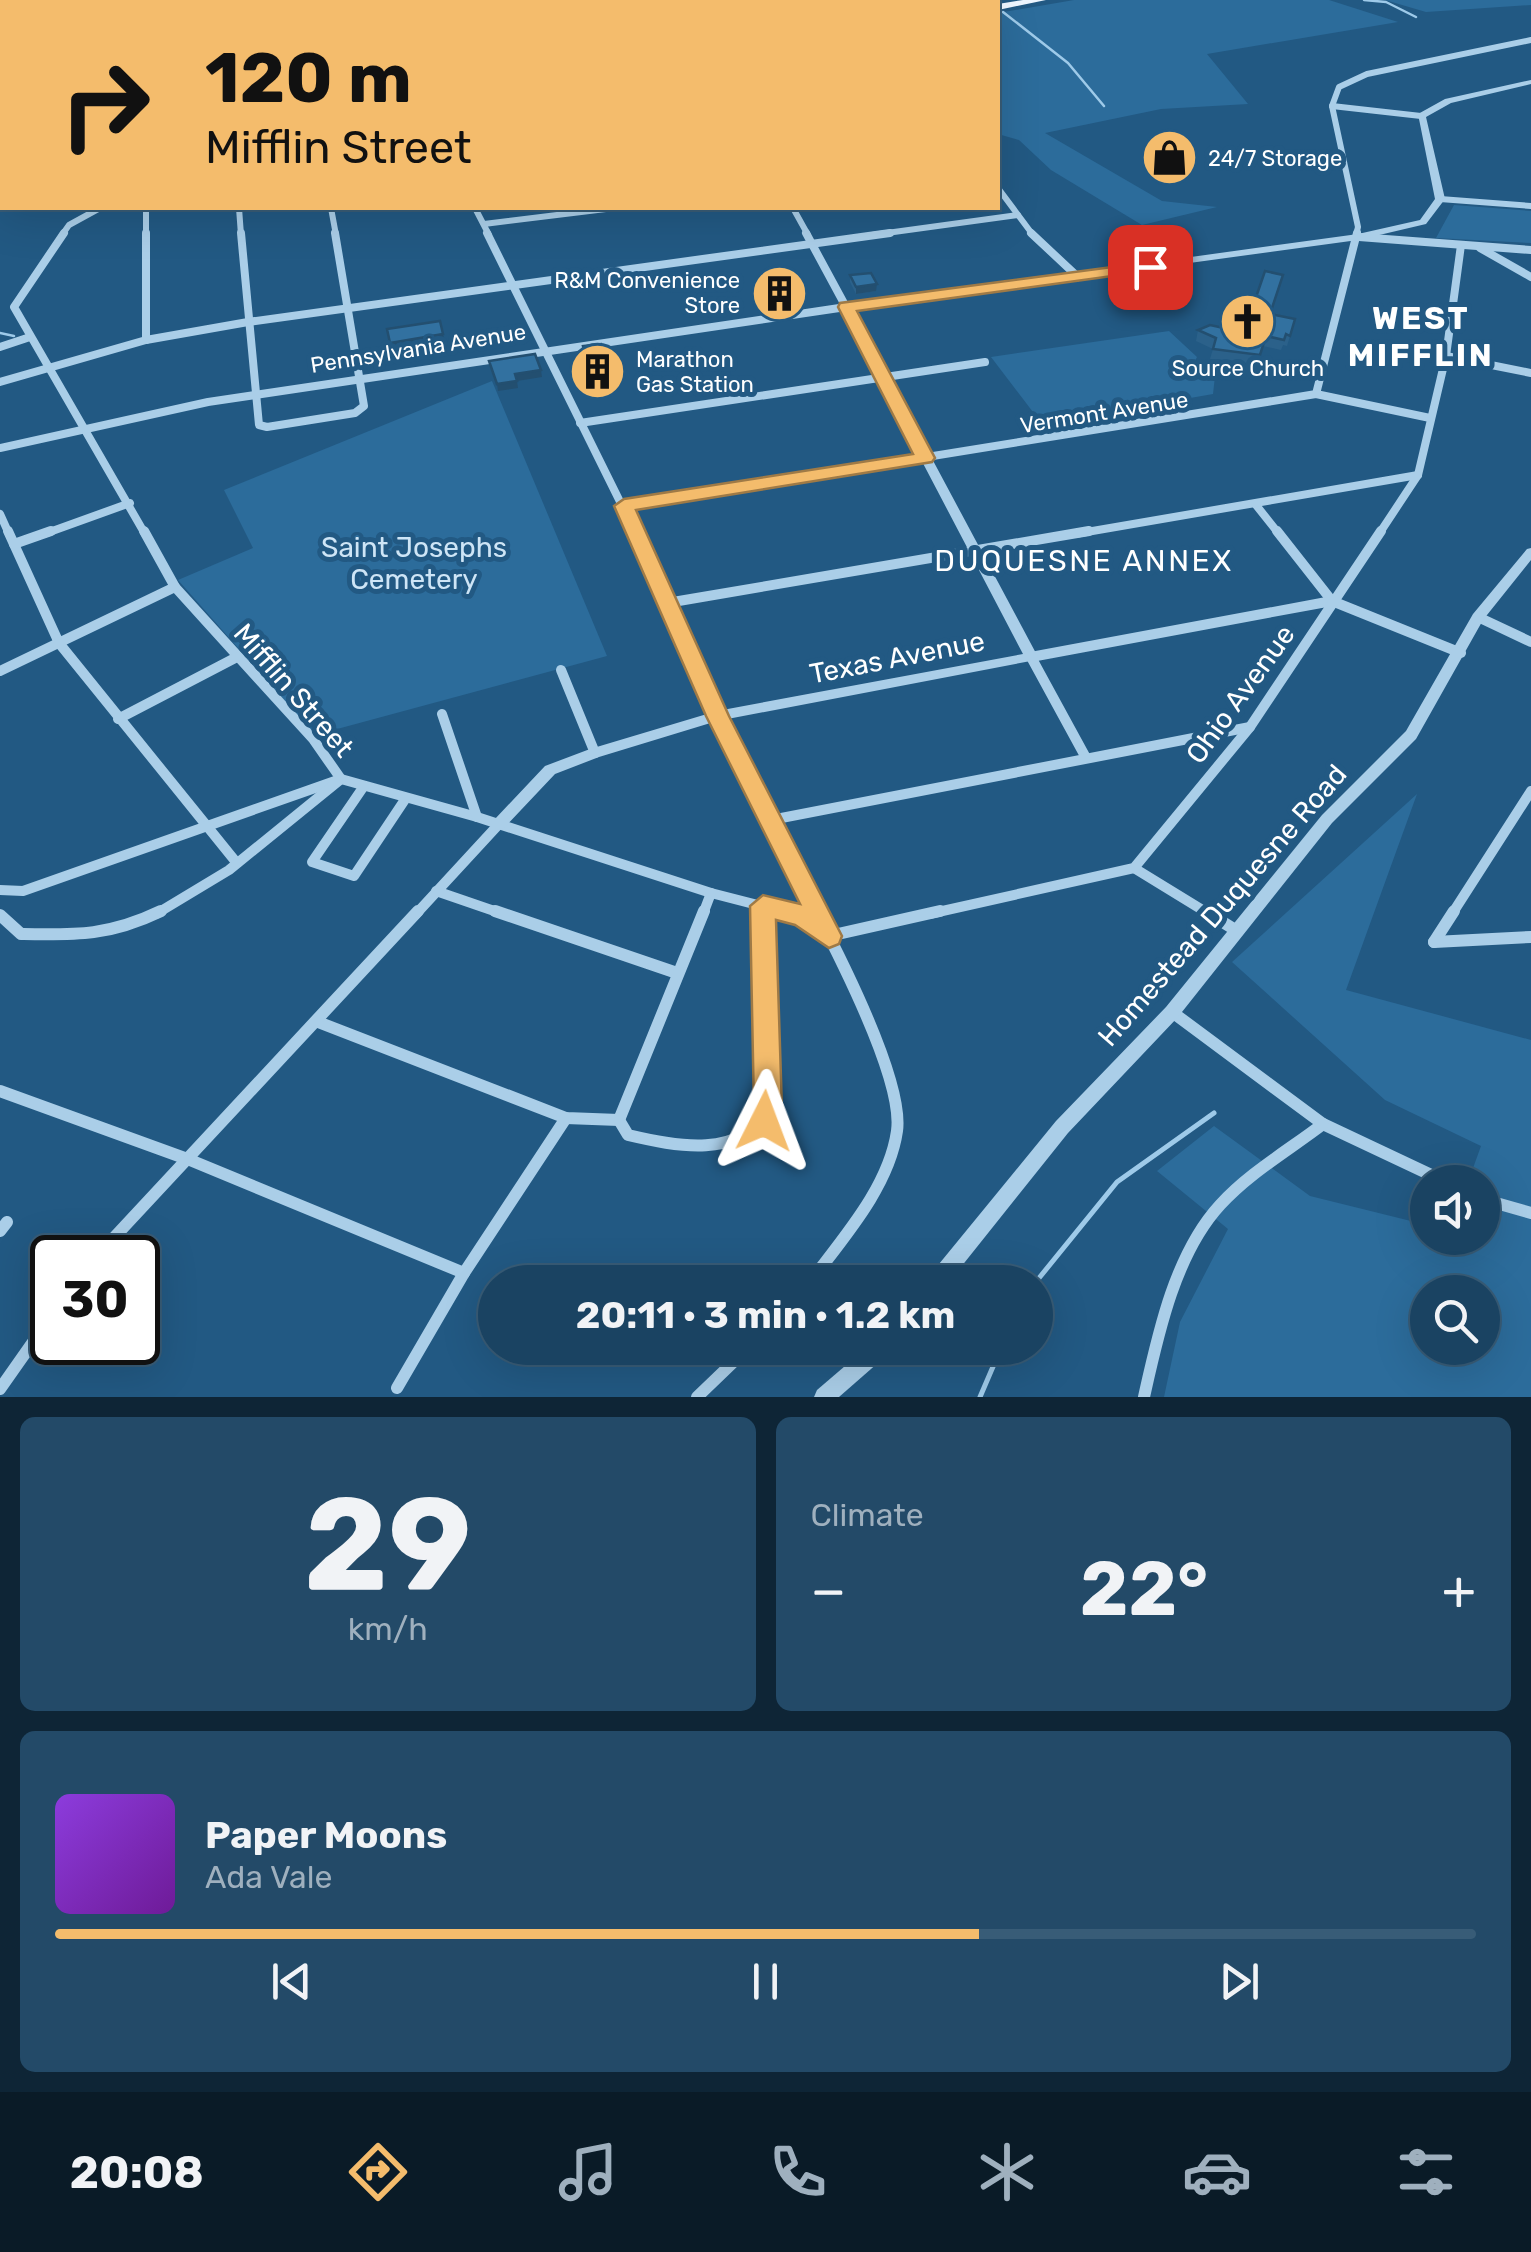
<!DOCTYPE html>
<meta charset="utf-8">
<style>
:root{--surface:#1a4362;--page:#234a68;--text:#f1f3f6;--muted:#9fb0be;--line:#385c77;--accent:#f4bc6c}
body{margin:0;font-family:Rubik,sans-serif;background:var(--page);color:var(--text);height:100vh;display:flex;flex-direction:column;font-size:38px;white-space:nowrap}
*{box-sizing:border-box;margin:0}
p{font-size:32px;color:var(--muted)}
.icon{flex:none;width:55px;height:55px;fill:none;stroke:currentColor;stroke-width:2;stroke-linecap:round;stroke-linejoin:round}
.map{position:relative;height:1397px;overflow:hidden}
.sheet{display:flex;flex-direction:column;gap:20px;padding:20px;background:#0e2536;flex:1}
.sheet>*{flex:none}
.banner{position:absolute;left:0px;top:0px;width:1000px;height:210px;box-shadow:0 10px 40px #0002,0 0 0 2px var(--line);background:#f4bc6c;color:#111;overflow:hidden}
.buttons{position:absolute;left:1410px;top:1165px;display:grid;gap:20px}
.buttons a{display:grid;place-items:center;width:90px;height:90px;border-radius:50%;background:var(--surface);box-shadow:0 10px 40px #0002,0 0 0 2px var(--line);font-size:50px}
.speed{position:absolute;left:30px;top:1235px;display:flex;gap:20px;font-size:50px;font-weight:700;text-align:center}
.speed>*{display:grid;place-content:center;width:130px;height:130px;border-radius:50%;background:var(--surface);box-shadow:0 10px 40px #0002,0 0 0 2px var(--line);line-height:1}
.speed .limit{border:5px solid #111;border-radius:15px;background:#fff;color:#111}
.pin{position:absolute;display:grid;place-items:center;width:85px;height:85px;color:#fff;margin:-42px;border-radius:20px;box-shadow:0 5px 15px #0006}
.me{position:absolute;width:110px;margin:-55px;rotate:3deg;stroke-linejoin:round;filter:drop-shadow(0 0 8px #0008)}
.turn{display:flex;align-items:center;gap:35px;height:210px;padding:0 40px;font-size:45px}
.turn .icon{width:130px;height:130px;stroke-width:2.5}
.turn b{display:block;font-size:70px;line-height:85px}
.big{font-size:75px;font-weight:700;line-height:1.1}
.sheet .card{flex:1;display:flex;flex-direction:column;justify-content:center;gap:15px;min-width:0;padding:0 35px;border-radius:15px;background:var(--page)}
.sheet .dial{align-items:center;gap:0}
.dial b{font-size:130px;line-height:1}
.song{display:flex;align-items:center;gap:30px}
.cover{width:120px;height:120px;border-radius:15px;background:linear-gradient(135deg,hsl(270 70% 55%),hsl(280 70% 35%))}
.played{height:10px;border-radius:5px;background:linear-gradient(90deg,var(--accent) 65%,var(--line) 65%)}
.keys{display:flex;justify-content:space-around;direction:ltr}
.heat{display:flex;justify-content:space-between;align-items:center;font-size:55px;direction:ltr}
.sheet .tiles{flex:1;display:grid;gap:20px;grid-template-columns:1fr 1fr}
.card:last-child{grid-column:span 2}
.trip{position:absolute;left:478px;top:1265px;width:575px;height:100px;border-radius:50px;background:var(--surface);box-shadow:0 10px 40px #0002,0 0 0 2px var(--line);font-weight:700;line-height:100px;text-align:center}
.menu{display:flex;height:160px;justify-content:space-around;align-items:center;background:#0a1b27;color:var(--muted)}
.menu .icon{width:70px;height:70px}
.menu .on{color:var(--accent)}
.menu b{font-size:45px;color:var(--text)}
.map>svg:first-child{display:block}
</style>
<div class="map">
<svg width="1531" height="1397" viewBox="0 0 1531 1397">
<rect width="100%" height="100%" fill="#225983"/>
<g fill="#2c6c9b" fill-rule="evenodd">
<polygon points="1074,0 1329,0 1398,22 1207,54 1248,104 1161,109 1045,133 1162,201 1217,207 1142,225 1051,170 1019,140 998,134 998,13"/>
<polygon points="1385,0 1531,0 1531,5 1426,12"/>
<polygon points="1454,205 1531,211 1531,243 1436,238"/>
<polygon points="1169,331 1197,357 1190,371 1215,376 1213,394 1042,424 991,357"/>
<polygon points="492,381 607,656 315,735 178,580 253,548 224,490"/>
<path d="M1417,794L1346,990L1531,1040V1397H1164L1180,1322L1228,1229L1157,1171L1214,1126L1310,1196L1427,1225L1428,1238H1482V1182H1468L1481,1146L1385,1100L1232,962ZM1428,1292H1482V1348H1428Z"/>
</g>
<polygon fill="#184163" stroke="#9ecae9" stroke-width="2.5" points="194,0 921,0 166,2"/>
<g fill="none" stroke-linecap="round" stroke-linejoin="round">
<g stroke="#9ecae9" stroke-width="2.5">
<polyline points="1364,0 1386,2 1416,17"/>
<polyline points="1003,12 1068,63 1104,106"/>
<polyline points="0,333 14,336"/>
</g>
<g stroke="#9ecae9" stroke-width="5">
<polyline points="1035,1283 1117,1182 1214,1113"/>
<polyline points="980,1397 1001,1348"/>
</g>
<g stroke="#aacee8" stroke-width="6">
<polyline points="1332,106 1421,116"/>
<polyline points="998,188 1033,235"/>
<polyline points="1440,199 1531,206"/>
<polyline points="146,208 146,235"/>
<polyline points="239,208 241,235"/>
<polyline points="331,208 336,235"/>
<polyline points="475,208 489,235"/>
<polyline points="793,208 808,235"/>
<polyline points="484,224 614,208"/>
<polyline points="62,235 69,225 100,208"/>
<polyline points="872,235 1018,215"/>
<polyline points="1356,235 1358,227 1332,106 1339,87 1367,74 1531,40"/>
</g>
<g stroke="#aacee8" stroke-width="8">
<polyline points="64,233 14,307 145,534"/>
<polyline points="146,233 146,340"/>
<polyline points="241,233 259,425 267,427 355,413 364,406 335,233"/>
<polyline points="487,233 636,534"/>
<polyline points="1031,233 1078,277"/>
<polyline points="1359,237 1531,250"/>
<polyline points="1480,248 1531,277"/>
<polyline points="0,347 30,337"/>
<polyline points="1446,356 1531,373"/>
<polyline points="0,382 146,340 248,322 890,233"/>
<polyline points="1316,394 1430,418"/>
<polyline points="580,423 985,362"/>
<polyline points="0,448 208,402 846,307 806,233"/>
<polyline points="1256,505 1279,534"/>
<polyline points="624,506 1316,394 1357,233"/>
<polyline points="0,514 9,534"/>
<polyline points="44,534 130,503"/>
<polyline points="1075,534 1418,475"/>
<polyline points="1379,534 1418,475 1446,356 1461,245"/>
</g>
<g stroke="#aacee8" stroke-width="10">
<polyline points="8,531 59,643 236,862"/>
<polyline points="144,531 175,587 313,739 341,779 477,817 711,893 793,914"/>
<polyline points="635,531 717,716 818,914"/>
<polyline points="1277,531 1332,601 1461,653"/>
<polyline points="14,544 51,531"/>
<polyline points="667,603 1089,531"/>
<polyline points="1478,617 1531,642"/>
<polyline points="561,670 595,753"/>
<polyline points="0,671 175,587"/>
<polyline points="442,714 477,817"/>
<polyline points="118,719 237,657"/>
<polyline points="1085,756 1031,657 1332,601"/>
<polyline points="364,786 312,862 354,876 406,798"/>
<polyline points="771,820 1250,727"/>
<polyline points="1134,868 1209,914"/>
<polyline points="0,890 23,891 335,781"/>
<polyline points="436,891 503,914"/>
<polyline points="763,906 763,914"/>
<polyline points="156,914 229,870 341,779"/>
<polyline points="416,914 499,824"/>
<polyline points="703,914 711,893"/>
<polyline points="929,914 1134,868 1250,727 1381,531"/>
<polyline points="1452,914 1531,791"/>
</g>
<g stroke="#aacee8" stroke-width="12">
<polyline points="495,911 677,973"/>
<polyline points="783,911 802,916 829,936"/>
<polyline points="1205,911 1237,931"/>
<path d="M0,915L21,934C77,935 109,936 161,911"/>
<polyline points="829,936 940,911"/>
<polyline points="1434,942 1454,911"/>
<polyline points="1434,942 1531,937"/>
<polyline points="1172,1012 1323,1124 1446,1182"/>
<polyline points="318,1022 566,1118 619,1120"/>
<polyline points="0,1091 190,1160 464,1273"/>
<path d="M619,1120L628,1135C675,1146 742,1160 768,1109L763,911"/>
<polyline points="619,1120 704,911"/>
<polyline points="1482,1199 1531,1213"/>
<polyline points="0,1231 7,1222"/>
<polyline points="95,1258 418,911"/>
<path d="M810,1282C843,1238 889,1187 897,1131C904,1082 841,959 816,911"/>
<polyline points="397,1388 464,1273 566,1118"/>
<polyline points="0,1389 52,1315"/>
<polyline points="697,1397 748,1348"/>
<path d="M1144,1397C1158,1334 1175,1254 1220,1205C1249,1173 1289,1150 1323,1124"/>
</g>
<g fill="#aacee8" fill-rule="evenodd">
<polygon points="1531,80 1531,84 1451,103 1426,117 1445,199 1426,224 1358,240 852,309 1038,657 1036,660 717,721 599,757 555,774 504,828 499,830 494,828 492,824 494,820 545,766 590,749 717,711 1023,654 841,307 842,305 1358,234 1420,220 1435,199 1418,114 1445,99"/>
<polygon points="1531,548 1531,560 1483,620 1416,739 1332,823 1178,1017 1068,1133 949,1282 928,1282 930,1275 1056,1121 1166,1007 1322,815 1406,731 1473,614 1527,549"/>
<polygon points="866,1348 890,1348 887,1355 839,1397 814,1397 817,1390"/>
</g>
<g fill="#edf5fe" fill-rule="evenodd">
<polygon points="1023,0 1046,0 998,10 998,4"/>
<rect x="0" y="132" width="2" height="6"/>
</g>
<defs>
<g id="rail">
<polyline points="107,2 136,0"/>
<polyline points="983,2 998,0"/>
</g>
</defs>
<use href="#rail" stroke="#fff" stroke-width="5"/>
<use href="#rail" stroke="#225983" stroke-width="2.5" stroke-dasharray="8" stroke-linecap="butt"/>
</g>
<g fill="#2b618a">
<polygon points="850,275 876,291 856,294 850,282"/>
<polygon points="769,277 792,302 775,304 769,290"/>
<polygon points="1253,306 1271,314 1295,319 1287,346 1283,345 1281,350 1263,346 1257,366 1210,359 1213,349 1196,341 1198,330 1224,328"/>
<polygon points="583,346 608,376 590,379 584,360"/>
</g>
<g fill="#234f70">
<polygon points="877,284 876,291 856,294 856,287"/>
<polygon points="792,288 792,302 775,304 776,290"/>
<polygon points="443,334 446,348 393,357 390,343"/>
<polygon points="607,362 608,376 590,379 588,365"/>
<polygon points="541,370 542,377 517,381 518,388 498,391 497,384 515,374"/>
</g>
<g fill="#3271a0" stroke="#234f70" stroke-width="2.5">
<polygon points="1265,271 1283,275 1270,314 1295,319 1290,336 1286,334 1284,340 1266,336 1260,355 1213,349 1216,338 1198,330 1210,325 1224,328 1234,302 1253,306"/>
<polygon points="871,273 877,284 856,287 850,275"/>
<polygon points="785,274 792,288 776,290 769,277"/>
<polygon points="440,321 443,334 390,343 387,329"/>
<polygon points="601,344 607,362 588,365 583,346"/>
<polygon points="535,354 541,370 515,374 517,381 497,384 489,361"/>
</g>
<polygon fill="#f4bc6c" stroke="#9f7a46" stroke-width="2.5" points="1150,262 1156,263 1156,270 857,311 935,458 932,462 636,510 729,716 842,936 839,944 829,948 795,925 776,920 782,1110 774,1131 764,1134 754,1131 750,1121 754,1110 750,906 763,895 800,904 706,716 614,506 624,499 913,454 838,307 840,303"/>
<defs>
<symbol id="shop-disc" viewBox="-11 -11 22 22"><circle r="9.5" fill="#f4bc6c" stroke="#225983"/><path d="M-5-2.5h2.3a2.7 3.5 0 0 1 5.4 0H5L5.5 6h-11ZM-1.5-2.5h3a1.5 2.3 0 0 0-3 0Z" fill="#111"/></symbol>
<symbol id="building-disc" viewBox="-11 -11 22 22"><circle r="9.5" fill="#f4bc6c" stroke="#225983"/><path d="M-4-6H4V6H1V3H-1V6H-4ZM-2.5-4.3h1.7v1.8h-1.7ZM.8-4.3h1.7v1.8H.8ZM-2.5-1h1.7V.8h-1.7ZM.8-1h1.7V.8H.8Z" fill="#111"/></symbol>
<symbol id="church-disc" viewBox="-11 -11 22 22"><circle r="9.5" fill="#f4bc6c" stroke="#225983"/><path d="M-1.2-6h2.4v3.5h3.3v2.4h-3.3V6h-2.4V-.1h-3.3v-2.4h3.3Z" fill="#111"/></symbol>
</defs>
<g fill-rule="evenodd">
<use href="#shop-disc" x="1138" y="126" width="63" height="63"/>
<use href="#building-disc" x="748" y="262" width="63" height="63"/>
<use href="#church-disc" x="1216" y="290" width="63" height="63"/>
<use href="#building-disc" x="566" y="340" width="63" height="63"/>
</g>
<g text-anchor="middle" stroke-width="10" stroke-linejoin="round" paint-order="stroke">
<g font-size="22" fill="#fff" stroke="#225983" text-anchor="start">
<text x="1208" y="166">24/7 Storage</text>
<text x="740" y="288" text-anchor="end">R&amp;M Convenience<tspan x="740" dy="25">Store</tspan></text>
<text x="636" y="367">Marathon<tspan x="636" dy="25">Gas Station</tspan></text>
<text x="1248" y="376" text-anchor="middle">Source Church</text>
</g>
<g font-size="22" fill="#fff" stroke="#225983">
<text transform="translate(418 348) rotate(-9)" y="8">Pennsylvania Avenue</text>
<text transform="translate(1104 412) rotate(-9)" y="8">Vermont Avenue</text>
</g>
<g font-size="28" fill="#cee5f6" stroke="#225983">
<text x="414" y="557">Saint Josephs<tspan x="414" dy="32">Cemetery</tspan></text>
</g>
<g font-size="28" fill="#fff" stroke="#225983">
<text transform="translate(897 657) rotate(-11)" y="10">Texas Avenue</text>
<text transform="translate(294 690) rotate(49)" y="10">Mifflin Street</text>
<text transform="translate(1240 694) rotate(-54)" y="10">Ohio Avenue</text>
<text transform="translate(1222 905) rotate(-49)" y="10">Homestead Duquesne Road</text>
</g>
<g font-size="30" letter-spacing="2.5" fill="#fff" stroke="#225983">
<text x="1084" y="571">DUQUESNE ANNEX</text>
</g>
<g font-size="32" font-weight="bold" letter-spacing="2.5" fill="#fff" stroke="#225983">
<text x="1421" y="329">WEST<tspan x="1421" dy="37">MIFFLIN</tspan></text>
</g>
</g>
</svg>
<div class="buttons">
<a><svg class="icon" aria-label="sound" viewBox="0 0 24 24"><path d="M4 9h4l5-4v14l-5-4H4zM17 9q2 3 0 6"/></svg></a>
<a><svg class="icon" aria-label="search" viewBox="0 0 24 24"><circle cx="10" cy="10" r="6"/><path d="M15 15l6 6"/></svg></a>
</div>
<div class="speed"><div class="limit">30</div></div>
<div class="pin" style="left:1150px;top:267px;background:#d93025"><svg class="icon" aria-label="arrive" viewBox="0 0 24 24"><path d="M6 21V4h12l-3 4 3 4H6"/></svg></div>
<svg class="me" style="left:764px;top:1121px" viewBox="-20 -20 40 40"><path d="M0-17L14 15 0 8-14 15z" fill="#f4bc6c" stroke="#fff" stroke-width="4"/></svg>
<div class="trip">20:11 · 3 min · 1.2 km</div>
<div class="banner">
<div class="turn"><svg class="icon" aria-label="right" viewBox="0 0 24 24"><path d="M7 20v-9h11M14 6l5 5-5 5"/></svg><div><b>120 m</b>Mifflin Street</div></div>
</div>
</div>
<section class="sheet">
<div class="tiles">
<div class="card dial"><b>29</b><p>km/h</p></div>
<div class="card"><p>Climate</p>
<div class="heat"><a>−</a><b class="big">22°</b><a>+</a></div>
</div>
<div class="card">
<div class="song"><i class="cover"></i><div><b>Paper Moons</b><p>Ada Vale</p></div></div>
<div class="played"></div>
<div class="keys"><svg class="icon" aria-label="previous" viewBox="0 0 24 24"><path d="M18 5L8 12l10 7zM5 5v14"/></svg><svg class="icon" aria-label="pause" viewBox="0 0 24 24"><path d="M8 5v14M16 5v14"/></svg><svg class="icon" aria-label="next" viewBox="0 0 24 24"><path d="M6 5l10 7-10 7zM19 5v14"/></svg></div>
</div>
</div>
</section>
<nav class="menu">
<b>20:08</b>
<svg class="icon on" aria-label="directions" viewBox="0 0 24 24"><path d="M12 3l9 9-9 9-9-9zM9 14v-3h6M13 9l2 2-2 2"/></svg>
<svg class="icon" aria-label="music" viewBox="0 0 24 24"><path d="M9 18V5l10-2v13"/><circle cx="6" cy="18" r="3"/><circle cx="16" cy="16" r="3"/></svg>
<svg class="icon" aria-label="phone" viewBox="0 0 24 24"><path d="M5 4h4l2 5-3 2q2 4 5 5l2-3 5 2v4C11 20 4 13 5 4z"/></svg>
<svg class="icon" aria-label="climate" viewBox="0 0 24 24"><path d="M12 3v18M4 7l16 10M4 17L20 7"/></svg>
<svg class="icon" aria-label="car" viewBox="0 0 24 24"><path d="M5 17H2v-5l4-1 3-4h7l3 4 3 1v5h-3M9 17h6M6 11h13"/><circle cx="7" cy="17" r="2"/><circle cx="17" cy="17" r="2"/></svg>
<svg class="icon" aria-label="filters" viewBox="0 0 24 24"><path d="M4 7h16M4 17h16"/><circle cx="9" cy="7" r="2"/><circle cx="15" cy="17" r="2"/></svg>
</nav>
